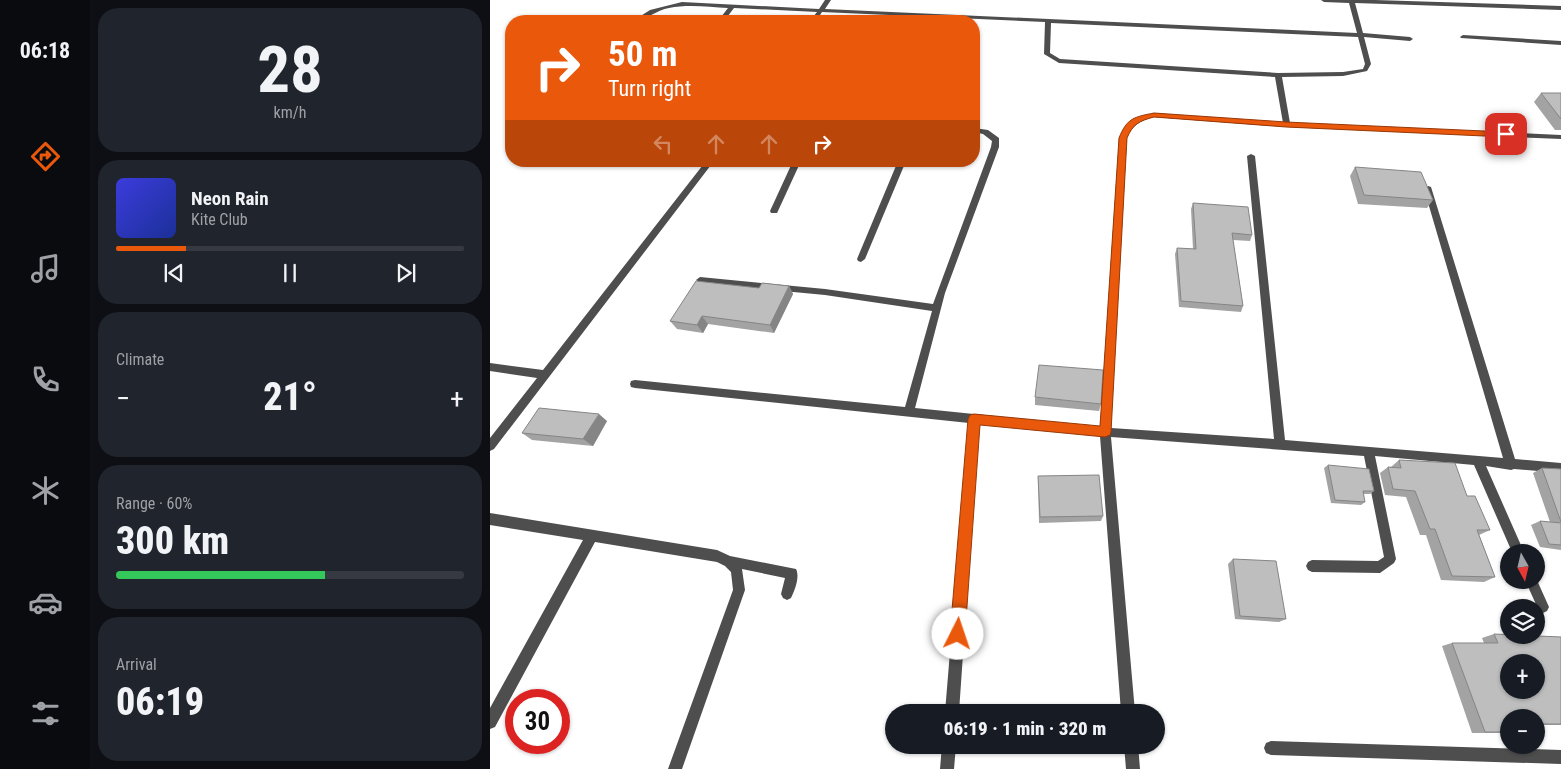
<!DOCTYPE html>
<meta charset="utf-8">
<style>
:root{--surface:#171b24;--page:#20242c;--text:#f1f3f6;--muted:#9ea1a6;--line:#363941;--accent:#ea580c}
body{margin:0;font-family:"Roboto Condensed",sans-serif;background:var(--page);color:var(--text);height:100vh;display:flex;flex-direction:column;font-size:19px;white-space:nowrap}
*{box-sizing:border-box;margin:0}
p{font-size:16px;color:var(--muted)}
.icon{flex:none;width:28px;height:28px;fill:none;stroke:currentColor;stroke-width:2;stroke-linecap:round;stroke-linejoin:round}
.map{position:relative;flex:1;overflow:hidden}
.panel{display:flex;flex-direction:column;gap:8px;padding:8px;background:#0d0f14;width:400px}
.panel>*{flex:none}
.guide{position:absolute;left:15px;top:15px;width:475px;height:152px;border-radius:20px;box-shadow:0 1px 4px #0004;background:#ea580c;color:#fff;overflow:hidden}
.needle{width:32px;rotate:172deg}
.fabs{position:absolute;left:1010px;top:544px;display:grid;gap:10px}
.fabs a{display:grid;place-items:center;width:45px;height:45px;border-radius:50%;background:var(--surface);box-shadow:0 1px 4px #0004;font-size:25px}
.speed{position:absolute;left:15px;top:689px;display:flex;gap:10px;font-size:25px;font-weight:700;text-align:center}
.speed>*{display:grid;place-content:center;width:65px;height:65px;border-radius:50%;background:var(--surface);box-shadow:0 1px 4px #0004;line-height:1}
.speed .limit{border:8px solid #d22;background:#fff;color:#111}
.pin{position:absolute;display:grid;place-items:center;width:42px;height:42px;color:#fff;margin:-21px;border-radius:10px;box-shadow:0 2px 8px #0006}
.me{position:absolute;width:55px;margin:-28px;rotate:4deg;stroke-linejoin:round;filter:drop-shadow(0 0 4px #0008)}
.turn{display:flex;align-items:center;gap:18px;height:105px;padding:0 20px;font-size:22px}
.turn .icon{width:65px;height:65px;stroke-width:2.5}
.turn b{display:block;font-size:35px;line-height:42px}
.lanes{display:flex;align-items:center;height:48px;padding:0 20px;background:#0003;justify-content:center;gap:25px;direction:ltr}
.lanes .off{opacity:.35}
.big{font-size:38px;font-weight:800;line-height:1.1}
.panel .card{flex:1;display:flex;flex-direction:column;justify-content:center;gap:8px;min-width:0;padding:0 18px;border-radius:20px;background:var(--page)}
.panel .dial{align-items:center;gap:0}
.dial b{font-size:65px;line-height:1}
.song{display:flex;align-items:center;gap:15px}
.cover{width:60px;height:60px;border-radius:8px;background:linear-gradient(135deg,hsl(240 70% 55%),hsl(230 70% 35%))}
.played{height:5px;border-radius:2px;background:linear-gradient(90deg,var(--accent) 20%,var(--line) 20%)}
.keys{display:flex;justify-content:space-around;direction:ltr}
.heat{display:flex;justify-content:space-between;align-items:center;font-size:28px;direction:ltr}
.charge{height:8px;border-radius:4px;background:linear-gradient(90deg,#34c759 60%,var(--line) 0)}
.trip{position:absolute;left:395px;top:704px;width:280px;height:50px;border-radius:25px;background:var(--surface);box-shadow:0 1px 4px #0004;font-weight:800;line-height:50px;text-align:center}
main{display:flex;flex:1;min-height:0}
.dock{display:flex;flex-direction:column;width:90px;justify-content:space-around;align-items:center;background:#090b0e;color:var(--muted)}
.dock .icon{width:35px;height:35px}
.dock .active{color:var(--accent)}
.dock b{font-size:22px;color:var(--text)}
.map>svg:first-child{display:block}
</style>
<main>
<nav class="dock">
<b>06:18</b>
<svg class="icon active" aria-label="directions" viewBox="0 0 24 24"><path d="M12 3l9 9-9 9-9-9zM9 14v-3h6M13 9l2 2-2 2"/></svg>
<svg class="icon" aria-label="music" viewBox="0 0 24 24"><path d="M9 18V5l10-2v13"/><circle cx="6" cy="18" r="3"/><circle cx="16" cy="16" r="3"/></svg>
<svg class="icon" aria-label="phone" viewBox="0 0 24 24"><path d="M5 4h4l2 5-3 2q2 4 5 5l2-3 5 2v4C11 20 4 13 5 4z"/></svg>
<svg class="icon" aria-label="climate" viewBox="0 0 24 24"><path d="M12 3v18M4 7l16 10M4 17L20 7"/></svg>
<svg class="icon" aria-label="car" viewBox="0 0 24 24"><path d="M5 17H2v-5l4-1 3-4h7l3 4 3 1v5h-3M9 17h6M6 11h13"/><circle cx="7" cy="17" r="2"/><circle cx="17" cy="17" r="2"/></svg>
<svg class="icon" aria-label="filters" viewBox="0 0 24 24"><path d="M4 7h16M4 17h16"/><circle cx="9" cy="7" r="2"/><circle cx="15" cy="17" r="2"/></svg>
</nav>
<section class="panel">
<div class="card dial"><b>28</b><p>km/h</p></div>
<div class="card">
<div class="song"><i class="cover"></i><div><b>Neon Rain</b><p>Kite Club</p></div></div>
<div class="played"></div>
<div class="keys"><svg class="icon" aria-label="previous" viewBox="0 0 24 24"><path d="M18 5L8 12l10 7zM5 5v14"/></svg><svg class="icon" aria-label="pause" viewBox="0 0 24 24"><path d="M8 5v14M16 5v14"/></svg><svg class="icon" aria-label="next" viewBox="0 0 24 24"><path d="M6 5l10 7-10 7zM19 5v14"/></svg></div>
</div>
<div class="card"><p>Climate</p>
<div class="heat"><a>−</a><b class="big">21°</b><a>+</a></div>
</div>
<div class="card"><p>Range · 60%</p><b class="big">300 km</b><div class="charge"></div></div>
<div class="card"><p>Arrival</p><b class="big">06:19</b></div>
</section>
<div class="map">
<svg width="1071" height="769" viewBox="0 0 1071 769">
<rect width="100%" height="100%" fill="#fff"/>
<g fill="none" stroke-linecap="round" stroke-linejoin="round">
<g fill="#4e4e4e" fill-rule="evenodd">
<path d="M335,0H341L335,9L867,33L859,3L834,2L831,0H885L1071,6V10L865,3L873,33L920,37L923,39L920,41L874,37L881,64L877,71L853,76L792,77L800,123L1071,135V139L797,127L663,117C650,121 642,125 637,138L621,428L784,439L757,156L761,154L765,156L795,440L1013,458L934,189L938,186L941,187L1025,459L1071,463V473L1024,469L1021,470L996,466L1034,552H1022L984,465L885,456L906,559L904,563L890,573L822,572L818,570L816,566L818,562L822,560L888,561L894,557L874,456L621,437L645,712H631L610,436L489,424L469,712H455L479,423L145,388L141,387L140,384L141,381L145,380L415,407L442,311L335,295L210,283L206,280L210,277L335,289L443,304L501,147L502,141L493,134L484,132V128L498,130L509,138V147L455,293L425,408L610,427L629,138L635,127L642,121L663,113L793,123L785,77L569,63L554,54L555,22L332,12L326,21H320L327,12L244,8L234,21H228L238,8C219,7 198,4 179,8C167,10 152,22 143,21L160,10L192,2L329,9ZM561,23L868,37L875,64L873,69L853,72L788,73L570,59L560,53Z"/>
<polygon points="973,35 1071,41 1071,45 971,38 970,37"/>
<polygon points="216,161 224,161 4,449 0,451 0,438 47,378 0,371 0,363 53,370"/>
<polygon points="303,161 311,161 288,211 287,213 281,213 280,211"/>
<polygon points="408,161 416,161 375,259 371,262 368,261 367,259"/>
<path d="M0,513L227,550L240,556L306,569C310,577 305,590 301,598L297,600L293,598L291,594L295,578L252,569L255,590L192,769H178L243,590L241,572L235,566L227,562L105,542L5,727L0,729V708L93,540L0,525Z"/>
<polygon points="1046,578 1059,607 1057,611 1053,613 1049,611 1035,580 1046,580"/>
<polygon points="781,741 1071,750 1071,764 781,755 776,753 774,748 776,743"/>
<polygon points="452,745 466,745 464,769 450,769"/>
<polygon points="634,745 648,745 650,769 636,769"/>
</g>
</g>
<g fill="#a3a3a3">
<polygon points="1051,93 1071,93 1071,130 1065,130 1044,102"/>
<polygon points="865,167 943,200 937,208 868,204 860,176"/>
<polygon points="703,203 762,235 760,241 743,240 753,306 751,312 689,307 685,254 687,248 703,249 701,209"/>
<polygon points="299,286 303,294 284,333 218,324 213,333 187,329 180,321 269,288"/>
<polygon points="545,397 611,404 609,411 545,405"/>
<polygon points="117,421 103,446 42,440 32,433"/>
<polygon points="909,460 977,496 1000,530 989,535 1005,577 994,582 951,580 936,535 930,535 916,497 895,495 890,473 898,467 901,467"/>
<polygon points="838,465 884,491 880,494 873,494 875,502 871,505 841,503 834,468"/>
<polygon points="1052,468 1071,469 1071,550 1050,547 1041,525 1050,521 1060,522 1043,473"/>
<polygon points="548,476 613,516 611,521 549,523"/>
<polygon points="743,559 796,619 789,622 745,619 738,564"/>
<polygon points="1004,634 1071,637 1071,725 1046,725 1046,718 1019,718 1019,725 1018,725 1019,733 982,733 952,646 962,643 994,643 992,638"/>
</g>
<g fill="#858585">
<polygon points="299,286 303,294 284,333 280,325"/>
<polygon points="212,316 218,324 213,333 207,325"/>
<polygon points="109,414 117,421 103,446 93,439"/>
</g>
<g fill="#bebebe" stroke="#858585" fill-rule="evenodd">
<polygon points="1051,93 1071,93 1071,119"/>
<polygon points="865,167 931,172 943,200 874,195"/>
<polygon points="703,203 758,207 762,235 742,233 753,306 691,301 687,248 706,249"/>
<polygon points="206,281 269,288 272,283 299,286 280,325 212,316 207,325 180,321"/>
<polygon points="549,365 613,370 611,404 545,397"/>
<polygon points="49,408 109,414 93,439 32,433"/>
<polygon points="909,460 965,463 977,496 985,496 1000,530 987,530 1005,577 962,576 945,529 940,529 925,491 903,489 898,467 911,468"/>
<polygon points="838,465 879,469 884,491 873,491 875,502 845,500"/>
<polygon points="1052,468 1071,469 1071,522"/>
<polygon points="609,475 613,516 550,517 548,476"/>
<polygon points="1050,521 1071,523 1071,545 1059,544"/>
<polygon points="743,559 786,561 796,619 750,616"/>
<path d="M1004,634L1071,637V724H1046V718H1019V724H1017L1019,728V732H995L962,643H1008ZM1019,662H1046V690H1019Z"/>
</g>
<path fill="#ea580c" stroke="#983908" d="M664,113L796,122L1016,132L1020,134L1016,137L796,127L664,117C649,121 643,124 637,138L621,432L620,435L615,437L490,425L475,634L473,639L468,642L462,639L460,634L478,419L480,415L484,414L610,426L629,138C637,118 644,117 664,113Z"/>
</svg>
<div class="fabs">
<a><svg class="needle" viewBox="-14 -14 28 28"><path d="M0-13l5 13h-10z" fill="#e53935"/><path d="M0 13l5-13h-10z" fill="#9ea1a6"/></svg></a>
<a><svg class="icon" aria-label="layers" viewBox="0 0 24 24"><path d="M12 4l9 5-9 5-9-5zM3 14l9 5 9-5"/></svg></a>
<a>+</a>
<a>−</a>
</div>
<div class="speed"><div class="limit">30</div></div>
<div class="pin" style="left:1016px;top:134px;background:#d93025"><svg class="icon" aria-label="arrive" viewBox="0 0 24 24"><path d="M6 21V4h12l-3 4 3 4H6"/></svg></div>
<svg class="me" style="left:468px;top:634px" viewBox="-20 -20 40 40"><circle r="19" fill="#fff"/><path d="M0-13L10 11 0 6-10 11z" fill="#ea580c"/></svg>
<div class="trip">06:19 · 1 min · 320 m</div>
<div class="guide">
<div class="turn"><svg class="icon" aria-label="right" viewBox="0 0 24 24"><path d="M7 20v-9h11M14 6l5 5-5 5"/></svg><div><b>50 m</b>Turn right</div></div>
<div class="lanes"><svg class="icon off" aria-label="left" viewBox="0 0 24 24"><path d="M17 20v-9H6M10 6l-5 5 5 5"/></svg><svg class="icon off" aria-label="ahead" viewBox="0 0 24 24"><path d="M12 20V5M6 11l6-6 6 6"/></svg><svg class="icon off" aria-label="ahead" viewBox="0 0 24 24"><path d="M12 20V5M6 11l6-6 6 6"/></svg><svg class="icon" aria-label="right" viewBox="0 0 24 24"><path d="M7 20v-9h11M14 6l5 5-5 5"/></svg></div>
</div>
</div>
</main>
